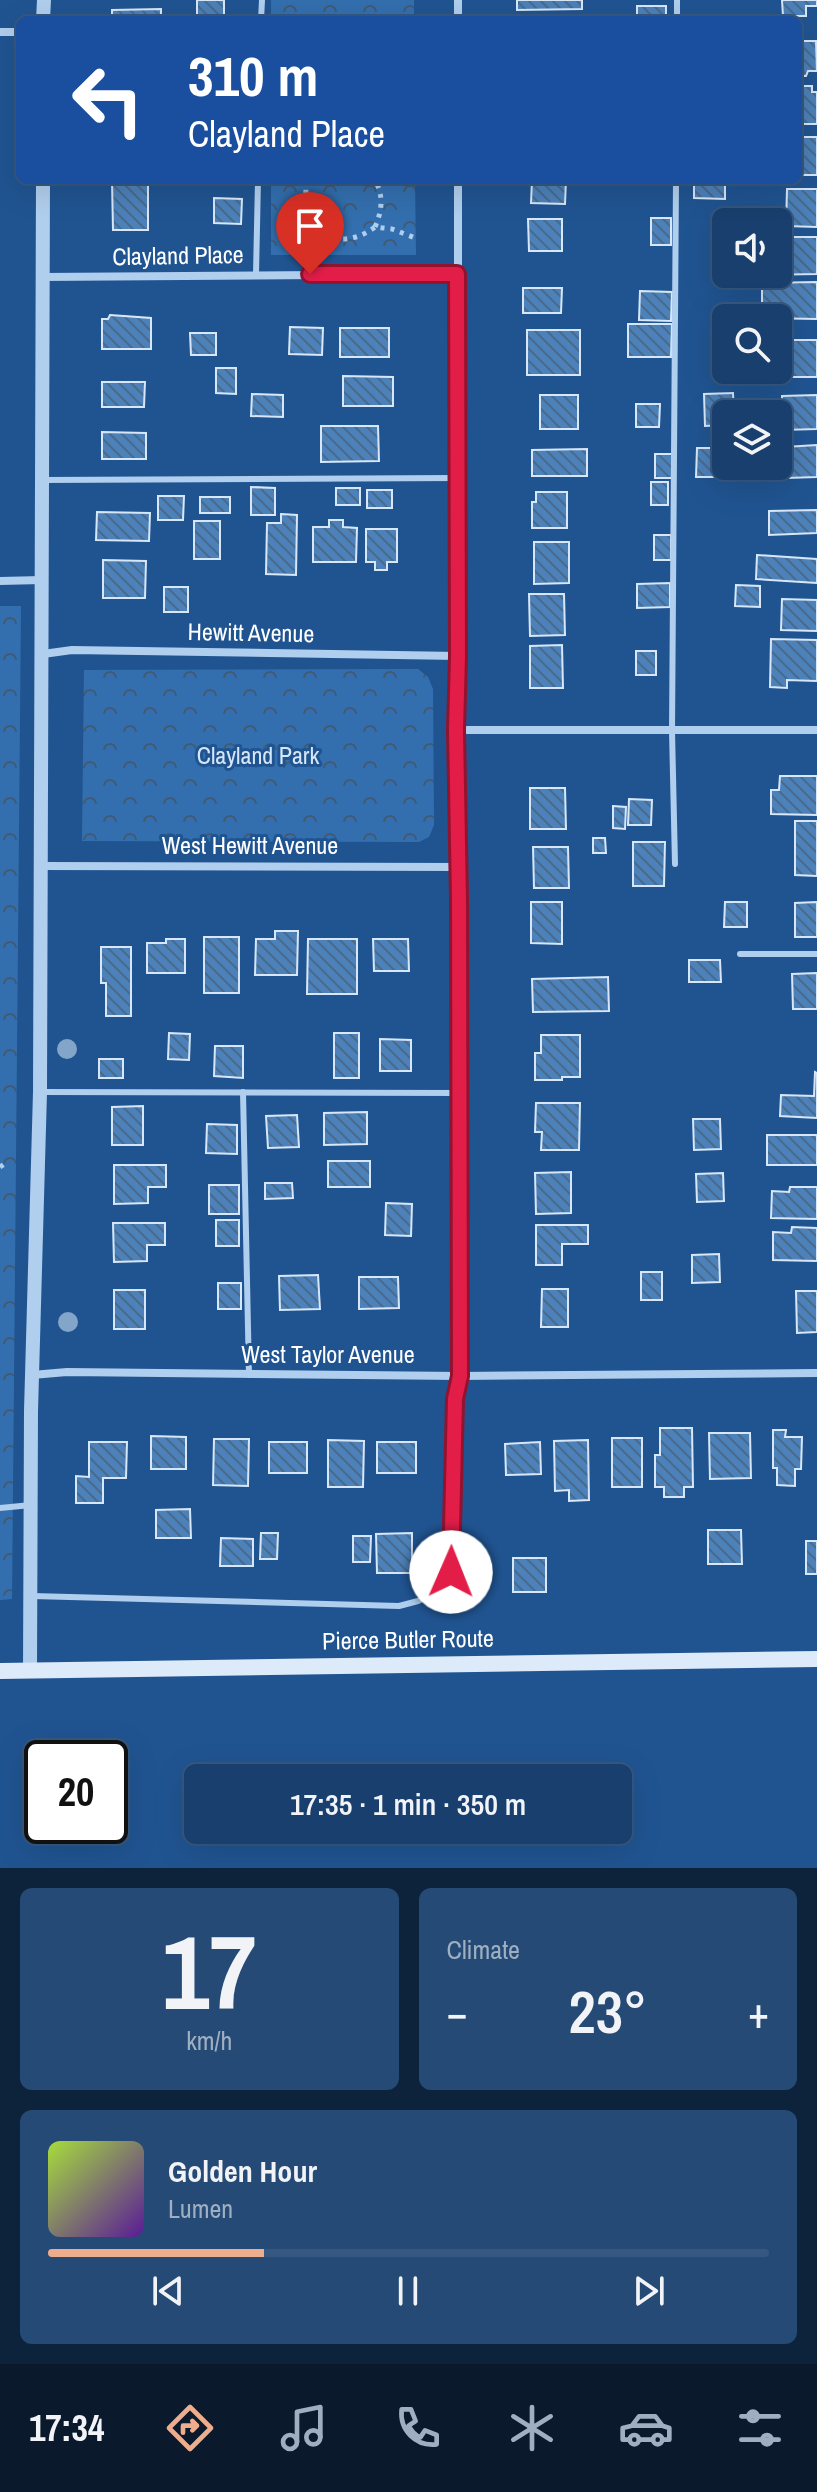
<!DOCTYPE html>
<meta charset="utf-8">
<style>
:root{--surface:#183f6d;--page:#254a75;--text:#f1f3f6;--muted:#9fafc2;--line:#365880;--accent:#eead8d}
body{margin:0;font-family:"Archivo Narrow",sans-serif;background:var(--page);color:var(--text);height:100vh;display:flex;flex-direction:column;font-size:30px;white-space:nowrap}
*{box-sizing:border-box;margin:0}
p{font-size:26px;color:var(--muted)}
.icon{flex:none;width:44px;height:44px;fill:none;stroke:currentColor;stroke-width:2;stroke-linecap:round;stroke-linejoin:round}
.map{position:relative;height:1868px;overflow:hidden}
.sheet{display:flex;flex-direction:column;gap:20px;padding:20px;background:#0d233c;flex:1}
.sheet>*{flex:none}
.top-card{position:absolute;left:16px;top:16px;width:786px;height:168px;border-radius:12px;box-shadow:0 8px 32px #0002,0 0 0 2px var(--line);background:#1a4fa0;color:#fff;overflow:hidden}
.fabs{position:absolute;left:712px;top:208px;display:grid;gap:16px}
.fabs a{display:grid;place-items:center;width:80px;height:80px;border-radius:12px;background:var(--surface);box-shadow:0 8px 32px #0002,0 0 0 2px var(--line);font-size:40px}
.speed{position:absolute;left:24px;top:1740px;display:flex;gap:16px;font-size:40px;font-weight:700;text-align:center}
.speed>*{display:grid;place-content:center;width:104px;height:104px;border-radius:50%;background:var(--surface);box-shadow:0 8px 32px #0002,0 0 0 2px var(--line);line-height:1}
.speed .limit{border:4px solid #111;border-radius:12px;background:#fff;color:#111}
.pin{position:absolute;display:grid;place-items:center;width:68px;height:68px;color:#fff;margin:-82px -34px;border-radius:50% 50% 50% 0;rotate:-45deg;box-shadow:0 0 8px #0007}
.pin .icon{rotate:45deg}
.me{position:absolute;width:88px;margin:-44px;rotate:1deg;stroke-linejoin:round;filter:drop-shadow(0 0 6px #0008)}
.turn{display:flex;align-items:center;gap:28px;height:168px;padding:0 40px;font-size:36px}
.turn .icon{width:104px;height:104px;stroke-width:2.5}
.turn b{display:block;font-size:56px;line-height:68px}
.big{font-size:60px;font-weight:600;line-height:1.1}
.sheet .tile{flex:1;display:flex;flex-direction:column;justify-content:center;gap:12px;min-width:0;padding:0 28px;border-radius:12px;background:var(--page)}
.sheet .dial{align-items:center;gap:0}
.dial b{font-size:104px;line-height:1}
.song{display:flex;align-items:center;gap:24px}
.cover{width:96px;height:96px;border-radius:12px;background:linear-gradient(135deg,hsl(80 70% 55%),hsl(270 70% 35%))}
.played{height:8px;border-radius:4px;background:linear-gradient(90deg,var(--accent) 30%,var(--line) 30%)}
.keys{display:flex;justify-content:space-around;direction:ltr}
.heat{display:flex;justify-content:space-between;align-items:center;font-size:44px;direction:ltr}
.sheet .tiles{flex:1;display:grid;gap:20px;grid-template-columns:1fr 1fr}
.tile:last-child{grid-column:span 2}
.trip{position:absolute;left:184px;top:1764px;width:448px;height:80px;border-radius:12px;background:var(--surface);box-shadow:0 8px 32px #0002,0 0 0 2px var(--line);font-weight:600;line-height:80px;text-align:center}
.dock{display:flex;height:128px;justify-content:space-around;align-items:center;background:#0a192c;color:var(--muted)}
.dock .icon{width:56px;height:56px}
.dock .current{color:var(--accent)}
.dock b{font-size:36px;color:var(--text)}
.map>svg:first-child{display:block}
</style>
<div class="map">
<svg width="817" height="1868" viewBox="0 0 817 1868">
<defs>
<pattern id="park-crowns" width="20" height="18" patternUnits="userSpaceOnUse" patternTransform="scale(2)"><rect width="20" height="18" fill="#336fae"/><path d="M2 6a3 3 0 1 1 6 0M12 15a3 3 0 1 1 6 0" fill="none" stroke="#425a73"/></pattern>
<pattern id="building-back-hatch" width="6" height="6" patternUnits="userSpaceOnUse" patternTransform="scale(2)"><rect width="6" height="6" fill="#4c81b9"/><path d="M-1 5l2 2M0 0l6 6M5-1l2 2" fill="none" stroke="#4c6988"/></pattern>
</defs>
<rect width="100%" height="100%" fill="#205491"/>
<g fill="url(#park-crowns)">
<rect x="271" y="0" width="143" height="20"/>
<polygon points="271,180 415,180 416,255 271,255"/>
<polygon points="0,606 21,606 12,1599 0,1600"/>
<polygon points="418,669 428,677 433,689 434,825 429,837 419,842 82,841 84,670"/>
</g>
<g fill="url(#building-back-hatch)" stroke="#d6e7f9" stroke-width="2">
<polygon points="197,0 224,0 224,16 197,17"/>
<polygon points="517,0 582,0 582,9 517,10"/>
<polygon points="782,0 817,0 817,6 806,6 806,16 783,16"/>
<rect x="637" y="6" width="29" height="14"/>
<polygon points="161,9 161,20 112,20 112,10"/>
<polygon points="798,41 816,41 817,71 808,71 806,76 798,76"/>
<polygon points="799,86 812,86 812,92 817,92 817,124 798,124"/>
<rect x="798" y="137" width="19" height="38"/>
<polygon points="148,180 148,230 113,230 112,181"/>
<polygon points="532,180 566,180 565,204 531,203"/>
<polygon points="694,180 725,180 725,199 694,198"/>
<polygon points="787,189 817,189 817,227 786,226"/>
<polygon points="214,198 242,199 241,224 214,223"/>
<rect x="651" y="218" width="20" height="27"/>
<polygon points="528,219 562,219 562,251 529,251"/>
<polygon points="778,237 817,237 817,274 761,275 778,274"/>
<polygon points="817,282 817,319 762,318 762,283"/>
<polygon points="523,288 562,288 561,313 523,313"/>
<polygon points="640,291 672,292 671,321 639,320"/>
<polygon points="110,315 151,318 151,349 102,349 102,319 108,319"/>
<polygon points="628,324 672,324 671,357 628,357"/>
<polygon points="290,327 323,328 322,355 289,354"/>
<rect x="340" y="328" width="49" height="29"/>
<rect x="527" y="330" width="53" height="45"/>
<polygon points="190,333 216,333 216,355 191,355"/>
<polygon points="789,340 817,340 817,377 788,377 788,364 778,364 778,347 789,347"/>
<polygon points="216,368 236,368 236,394 216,393"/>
<polygon points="343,376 393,377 393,406 343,406"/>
<polygon points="102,382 145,382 144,407 102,407"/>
<polygon points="733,393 734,414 726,414 726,425 705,426 704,394"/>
<polygon points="252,394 283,395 283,417 251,416"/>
<rect x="540" y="395" width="38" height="34"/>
<polygon points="817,395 817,429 783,430 782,396"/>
<polygon points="636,404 660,404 659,427 636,427"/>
<polygon points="321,426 378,426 379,461 321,462"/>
<polygon points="102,432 146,433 146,459 102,459"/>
<polygon points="817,445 817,477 787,478 785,447"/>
<polygon points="697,448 726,448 726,477 696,477"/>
<polygon points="587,449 587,476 532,476 532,450"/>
<rect x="655" y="454" width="17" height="24"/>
<rect x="651" y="482" width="17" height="23"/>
<polygon points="251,487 275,488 275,515 251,515"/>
<rect x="336" y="488" width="24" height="17"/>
<rect x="367" y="490" width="25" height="18"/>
<polygon points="536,492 567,492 567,528 532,528 532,502 536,502"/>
<polygon points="158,496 184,496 183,520 158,520"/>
<rect x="200" y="497" width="30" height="16"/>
<polygon points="817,510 817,533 769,535 769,511"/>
<polygon points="97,512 150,513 149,541 96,540"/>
<polygon points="281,514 297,515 296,575 266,574 267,523 281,523"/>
<polygon points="329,520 343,520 343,527 357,528 356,562 313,562 313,527 329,527"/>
<rect x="194" y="521" width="26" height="38"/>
<polygon points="366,529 397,529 397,562 387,562 387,570 375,570 375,562 366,562"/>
<rect x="654" y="535" width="17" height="25"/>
<polygon points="534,542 569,542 569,583 534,584"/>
<polygon points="757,555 817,559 817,583 756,579"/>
<polygon points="103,560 146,561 145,598 103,598"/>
<polygon points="670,583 670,607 637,608 637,584"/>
<polygon points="736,585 760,586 760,607 735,606"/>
<rect x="164" y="587" width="24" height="25"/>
<polygon points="529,594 564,594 565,635 530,636"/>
<polygon points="782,599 817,600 817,631 781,630"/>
<polygon points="771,639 817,640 817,681 787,680 787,688 770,687"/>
<polygon points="562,645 563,688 530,688 530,646"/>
<rect x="636" y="651" width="20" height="24"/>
<polygon points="780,776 817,776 817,815 771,814 771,790 779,790"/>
<polygon points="530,788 565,788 566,829 530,829"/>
<polygon points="629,799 652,800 651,825 628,825"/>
<polygon points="613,806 626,807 625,829 613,828"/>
<polygon points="795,821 817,821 817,876 795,875"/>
<polygon points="593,838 605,838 606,853 593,853"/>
<polygon points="633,842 665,842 664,886 633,886"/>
<polygon points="533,847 568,847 569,888 534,888"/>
<polygon points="531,902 562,902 562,944 531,943"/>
<polygon points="725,902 747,902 747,927 724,927"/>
<polygon points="817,902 817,937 795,937 795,903"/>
<polygon points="275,931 298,931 297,975 255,975 256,939 275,939"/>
<rect x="204" y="937" width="35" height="56"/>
<polygon points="166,939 185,939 185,973 147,973 147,943 166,943"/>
<polygon points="308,939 357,939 357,994 307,994"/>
<polygon points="373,939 408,939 409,971 374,971"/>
<polygon points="101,947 131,947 131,1016 106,1016 106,983 101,983"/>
<polygon points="689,960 720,960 721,982 689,982"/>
<polygon points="817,973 817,1009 793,1009 792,974"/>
<polygon points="608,977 609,1011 533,1012 532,979"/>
<polygon points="169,1033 190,1034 189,1060 168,1059"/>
<rect x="334" y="1033" width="25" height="45"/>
<polygon points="541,1035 580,1035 580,1077 562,1077 562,1080 535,1080 535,1053 541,1053"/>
<polygon points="380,1039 411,1040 411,1071 380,1071"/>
<polygon points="215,1046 243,1046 243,1078 214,1076"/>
<rect x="99" y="1059" width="24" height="19"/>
<polygon points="815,1072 817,1073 817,1118 780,1116 781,1095 814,1096"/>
<polygon points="536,1103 580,1103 579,1150 541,1150 542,1132 535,1132"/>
<polygon points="143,1106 143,1145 112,1145 112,1107"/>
<polygon points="367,1112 367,1144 324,1145 324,1113"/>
<polygon points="297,1115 299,1147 268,1148 266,1116"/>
<polygon points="693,1119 720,1119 721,1149 694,1150"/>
<polygon points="207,1124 237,1125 237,1154 206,1153"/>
<rect x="767" y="1135" width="50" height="30"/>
<rect x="328" y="1161" width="42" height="26"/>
<polygon points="114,1165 166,1165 166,1187 148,1187 148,1203 114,1204"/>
<polygon points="571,1172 571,1213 536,1214 535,1173"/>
<polygon points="723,1173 724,1201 697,1202 696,1174"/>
<polygon points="265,1183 292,1183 293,1198 265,1199"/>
<rect x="209" y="1185" width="30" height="29"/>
<polygon points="790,1187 817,1187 817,1219 771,1218 772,1191 789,1192"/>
<polygon points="386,1203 412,1204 411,1236 385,1235"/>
<rect x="216" y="1220" width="23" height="26"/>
<polygon points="113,1223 165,1223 165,1245 147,1245 147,1261 114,1262"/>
<polygon points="536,1225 588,1225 588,1244 562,1244 562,1265 536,1265"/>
<polygon points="792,1227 817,1228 817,1261 773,1260 773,1232 791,1233"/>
<polygon points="719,1254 720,1282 692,1283 692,1255"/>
<rect x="641" y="1272" width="21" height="28"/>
<polygon points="318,1275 320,1309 280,1310 279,1276"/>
<polygon points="359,1277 398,1277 399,1308 359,1309"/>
<rect x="218" y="1283" width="23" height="26"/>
<polygon points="542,1289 568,1289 568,1327 541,1327"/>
<rect x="114" y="1290" width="31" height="39"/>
<polygon points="796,1291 817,1291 817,1332 797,1333"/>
<polygon points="660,1428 692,1428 693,1487 684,1487 684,1497 664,1497 664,1487 655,1487 655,1455 660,1455"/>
<polygon points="773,1430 786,1430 785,1437 802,1437 801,1469 795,1469 795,1486 777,1485 777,1468 773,1468"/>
<polygon points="709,1433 750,1433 751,1478 710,1479"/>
<polygon points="151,1436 186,1437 186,1469 151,1469"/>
<rect x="612" y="1438" width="30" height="49"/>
<polygon points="214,1439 249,1439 248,1486 213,1485"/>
<polygon points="328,1440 364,1441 363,1487 328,1487"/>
<polygon points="588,1440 589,1500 569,1501 569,1490 555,1491 554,1441"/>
<polygon points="89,1442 127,1442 126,1478 103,1478 103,1503 76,1503 76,1476 89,1477"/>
<rect x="269" y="1442" width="38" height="31"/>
<rect x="377" y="1442" width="39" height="31"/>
<polygon points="540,1442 541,1474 506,1475 505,1444"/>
<polygon points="190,1509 191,1538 156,1538 156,1510"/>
<polygon points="708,1530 741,1530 742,1564 708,1564"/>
<polygon points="261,1533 278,1533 277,1559 260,1559"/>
<polygon points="412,1533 412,1573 377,1573 376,1534"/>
<polygon points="353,1536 371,1536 370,1562 353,1562"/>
<polygon points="221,1538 253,1539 253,1566 220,1566"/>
<rect x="806" y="1541" width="11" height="33"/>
<rect x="513" y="1558" width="33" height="34"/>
</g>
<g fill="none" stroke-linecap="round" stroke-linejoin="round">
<g stroke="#b0ceed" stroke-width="5" stroke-dasharray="4 6" stroke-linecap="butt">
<path d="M306,180C306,190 305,202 308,212C319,245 351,245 375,227L392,229L418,239"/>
<path d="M375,227C382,211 384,196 375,180"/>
<polyline points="0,1167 6,1163"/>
</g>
<g stroke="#b0ceed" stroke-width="6">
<polyline points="261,20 262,0"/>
<polyline points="677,20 677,0"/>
<polyline points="256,274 258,180"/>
<polyline points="42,480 457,478"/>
<polyline points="675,864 672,731 676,180"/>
<polyline points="740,954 817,954"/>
<polyline points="40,1092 460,1093"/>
<polyline points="243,1092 249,1375"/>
<polyline points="0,1508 31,1505"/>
<polyline points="32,1596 399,1606 418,1601 437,1591 451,1572 455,1399 460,1376"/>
</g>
<g stroke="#b0ceed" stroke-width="8">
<polyline points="458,20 458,0"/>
<polyline points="0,32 20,32"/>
<polyline points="458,180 458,656 456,730 459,899 460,1376"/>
<polyline points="42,277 457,274"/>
<polyline points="0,581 42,580"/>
<polyline points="43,654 72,650 458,656"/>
<polyline points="456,730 817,730"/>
<polyline points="41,866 459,867"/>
<polyline points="32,1375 67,1372 460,1376 817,1373"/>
</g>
<g stroke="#b0ceed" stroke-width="14">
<polyline points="43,20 44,0"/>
<polyline points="30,1670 31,1411 40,1092 43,180"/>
</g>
<polyline stroke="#ddeafa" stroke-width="16" points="0,1671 817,1659"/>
</g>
<g fill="#84a5ca">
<circle cx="298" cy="206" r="10"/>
<circle cx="310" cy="234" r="10"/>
<circle cx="67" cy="1049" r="10"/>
<circle cx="68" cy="1322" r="10"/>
</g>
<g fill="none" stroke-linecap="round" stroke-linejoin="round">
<defs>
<polyline id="route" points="310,274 457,274 458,656 456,730 459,899 460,1376 455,1399 451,1572"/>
</defs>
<use href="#route" stroke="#92132f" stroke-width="20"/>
<use href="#route" stroke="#e11d48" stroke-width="14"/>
</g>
<g text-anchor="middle" stroke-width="6" stroke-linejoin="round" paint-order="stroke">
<g font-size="24" fill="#fff" stroke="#205491">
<text transform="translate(178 256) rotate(-1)" y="8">Clayland Place</text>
<text transform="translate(251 633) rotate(1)" y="8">Hewitt Avenue</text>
<text x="250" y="854">West Hewitt Avenue</text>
<text x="328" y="1363">West Taylor Avenue</text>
<text transform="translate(408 1640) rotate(-1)" y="8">Pierce Butler Route</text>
</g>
<g font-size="24" fill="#d6e7f9" stroke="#205491">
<text x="258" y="764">Clayland Park</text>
</g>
</g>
</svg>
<div class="fabs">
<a><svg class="icon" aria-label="sound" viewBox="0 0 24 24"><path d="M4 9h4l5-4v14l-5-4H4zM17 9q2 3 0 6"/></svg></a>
<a><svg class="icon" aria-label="search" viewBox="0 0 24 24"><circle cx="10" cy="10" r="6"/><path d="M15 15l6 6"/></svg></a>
<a><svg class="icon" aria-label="layers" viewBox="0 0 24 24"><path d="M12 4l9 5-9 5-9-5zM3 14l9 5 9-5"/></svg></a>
</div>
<div class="speed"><div class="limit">20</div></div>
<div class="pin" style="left:310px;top:274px;background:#d93025"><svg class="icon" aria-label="arrive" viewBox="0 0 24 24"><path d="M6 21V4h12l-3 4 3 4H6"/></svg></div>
<svg class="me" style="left:451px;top:1572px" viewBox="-20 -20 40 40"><circle r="19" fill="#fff"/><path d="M0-13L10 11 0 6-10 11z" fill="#e11d48"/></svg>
<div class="trip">17:35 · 1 min · 350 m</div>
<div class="top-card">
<div class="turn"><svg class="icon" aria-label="left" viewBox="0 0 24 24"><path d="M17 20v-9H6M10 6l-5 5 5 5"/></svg><div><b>310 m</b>Clayland Place</div></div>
</div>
</div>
<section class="sheet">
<div class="tiles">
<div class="tile dial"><b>17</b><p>km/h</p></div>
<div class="tile"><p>Climate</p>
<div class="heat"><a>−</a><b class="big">23°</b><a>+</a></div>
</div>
<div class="tile">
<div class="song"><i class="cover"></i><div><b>Golden Hour</b><p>Lumen</p></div></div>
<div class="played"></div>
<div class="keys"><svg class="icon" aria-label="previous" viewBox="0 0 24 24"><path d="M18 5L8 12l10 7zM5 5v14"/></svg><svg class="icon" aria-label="pause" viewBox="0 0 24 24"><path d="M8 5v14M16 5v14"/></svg><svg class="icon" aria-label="next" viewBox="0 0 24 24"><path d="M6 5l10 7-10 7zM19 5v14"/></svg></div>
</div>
</div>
</section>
<nav class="dock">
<b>17:34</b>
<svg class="icon current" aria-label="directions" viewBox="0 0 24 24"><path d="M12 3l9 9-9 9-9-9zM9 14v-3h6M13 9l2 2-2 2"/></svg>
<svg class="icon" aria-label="music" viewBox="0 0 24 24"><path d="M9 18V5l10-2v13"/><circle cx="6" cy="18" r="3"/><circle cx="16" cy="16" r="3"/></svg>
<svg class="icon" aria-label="phone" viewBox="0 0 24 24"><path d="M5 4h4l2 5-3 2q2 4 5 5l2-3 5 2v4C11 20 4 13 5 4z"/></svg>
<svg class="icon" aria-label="climate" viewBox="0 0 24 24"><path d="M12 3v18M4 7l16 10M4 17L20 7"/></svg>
<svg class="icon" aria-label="car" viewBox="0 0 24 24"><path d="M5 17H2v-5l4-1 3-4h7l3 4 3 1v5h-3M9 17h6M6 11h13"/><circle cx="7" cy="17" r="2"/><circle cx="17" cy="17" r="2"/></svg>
<svg class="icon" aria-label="filters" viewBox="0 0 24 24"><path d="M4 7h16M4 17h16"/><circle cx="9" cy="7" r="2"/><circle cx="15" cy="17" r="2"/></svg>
</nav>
